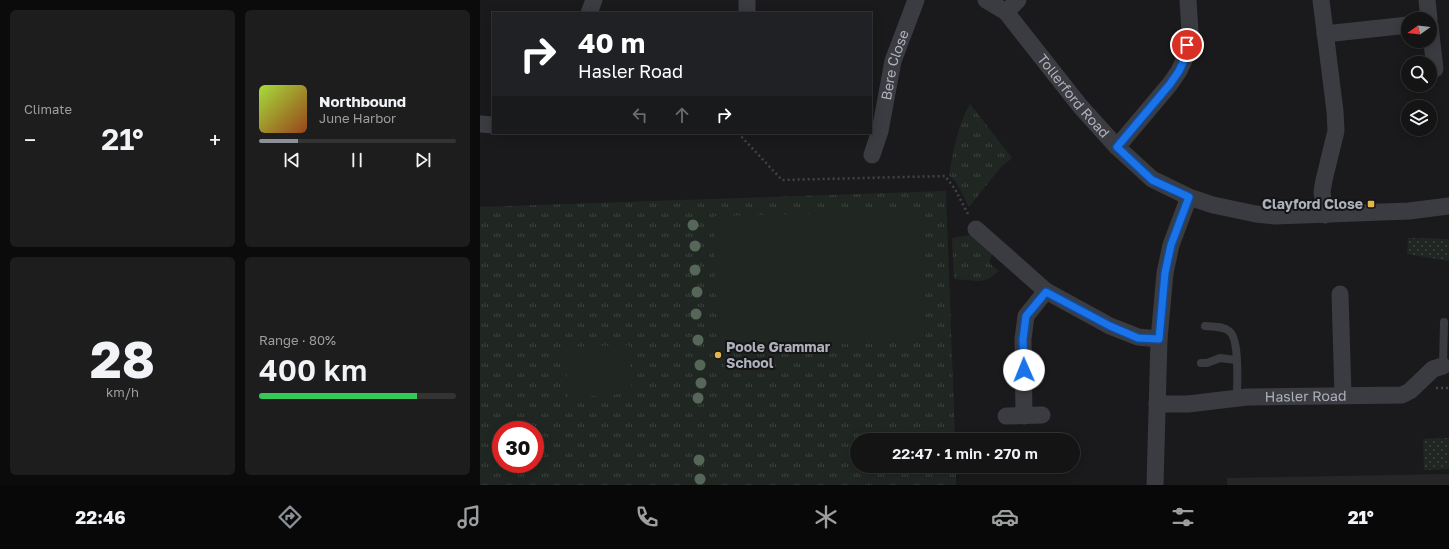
<!DOCTYPE html>
<meta charset="utf-8">
<style>
:root{--surface:#141415;--page:#1d1d1e;--text:#f1f3f6;--muted:#9d9ea0;--line:#333334;--accent:#8c9099}
body{margin:0;font-family:"Golos Text",sans-serif;background:var(--page);color:var(--text);height:100vh;display:flex;flex-direction:column;font-size:15px;white-space:nowrap}
*{box-sizing:border-box;margin:0}
p{font-size:13px;color:var(--muted)}
.icon{flex:none;width:22px;height:22px;fill:none;stroke:currentColor;stroke-width:2;stroke-linecap:round;stroke-linejoin:round}
.map{position:relative;flex:1;overflow:hidden}
.drawer{display:flex;flex-direction:column;gap:10px;padding:10px;background:#0b0b0c;width:480px}
.drawer>*{flex:none}
.top-card{position:absolute;left:12px;top:12px;width:380px;height:122px;border-radius:0px;box-shadow:0 2px 10px #0003,0 0 0 1px var(--line);background:#202124;color:#fff;overflow:hidden}
.needle{width:26px;rotate:256deg}
.fabs{position:absolute;left:921px;top:12px;display:grid;gap:8px}
.fabs a{display:grid;place-items:center;width:36px;height:36px;border-radius:50%;background:var(--surface);box-shadow:0 2px 10px #0003,0 0 0 1px var(--line);font-size:20px}
.speed{position:absolute;left:12px;top:421px;display:flex;gap:8px;font-size:20px;font-weight:700;text-align:center}
.speed>*{display:grid;place-content:center;width:52px;height:52px;border-radius:50%;background:var(--surface);box-shadow:0 2px 10px #0003,0 0 0 1px var(--line);line-height:1}
.speed .limit{border:6px solid #d22;background:#fff;color:#111}
.pin{position:absolute;display:grid;place-items:center;width:34px;height:34px;color:#fff;margin:-17px;border:2px solid #fff;border-radius:50%;box-shadow:0 1px 4px #0007}
.me{position:absolute;width:44px;margin:-22px;rotate:359deg;stroke-linejoin:round;filter:drop-shadow(0 0 3px #0008)}
.turn{display:flex;align-items:center;gap:14px;height:84px;padding:0 20px;font-size:18px}
.turn .icon{width:52px;height:52px;stroke-width:2.5}
.turn b{display:block;font-size:28px;line-height:34px}
.lanes{display:flex;align-items:center;height:38px;padding:0 20px;background:#0003;justify-content:center;gap:20px;direction:ltr}
.lanes .off{opacity:.35}
.big{font-size:30px;font-weight:600;line-height:1.1}
.drawer .tile{flex:1;display:flex;flex-direction:column;justify-content:center;gap:6px;min-width:0;padding:0 14px;border-radius:6px;background:var(--page)}
.drawer .dial{align-items:center;gap:0}
.dial b{font-size:52px;line-height:1}
.song{display:flex;align-items:center;gap:12px}
.cover{width:48px;height:48px;border-radius:6px;background:linear-gradient(135deg,hsl(80 70% 55%),hsl(20 70% 35%))}
.played{height:4px;border-radius:2px;background:linear-gradient(90deg,var(--accent) 20%,var(--line) 20%)}
.keys{display:flex;justify-content:space-around;direction:ltr}
.heat{display:flex;justify-content:space-between;align-items:center;font-size:22px;direction:ltr}
.charge{height:6px;border-radius:3px;background:linear-gradient(90deg,#34c759 80%,var(--line) 0)}
.drawer .tiles{flex:1;display:grid;gap:10px;grid-template-columns:repeat(2,1fr)}
.trip{position:absolute;left:370px;top:433px;width:230px;height:40px;border-radius:20px;background:var(--surface);box-shadow:0 2px 10px #0003,0 0 0 1px var(--line);font-weight:600;line-height:40px;text-align:center}
.dock{display:flex;height:64px;justify-content:space-around;align-items:center;background:#080808;color:var(--muted)}
.dock .icon{width:28px;height:28px}
.dock .selected{color:var(--accent)}
.dock b{font-size:18px;color:var(--text)}
main{display:flex;flex:1;min-height:0}
.map>svg:first-child{display:block}
</style>
<main>
<section class="drawer">
<div class="tiles">
<div class="tile"><p>Climate</p>
<div class="heat"><a>−</a><b class="big">21°</b><a>+</a></div>
</div>
<div class="tile">
<div class="song"><i class="cover"></i><div><b>Northbound</b><p>June Harbor</p></div></div>
<div class="played"></div>
<div class="keys"><svg class="icon" aria-label="previous" viewBox="0 0 24 24"><path d="M18 5L8 12l10 7zM5 5v14"/></svg><svg class="icon" aria-label="pause" viewBox="0 0 24 24"><path d="M8 5v14M16 5v14"/></svg><svg class="icon" aria-label="next" viewBox="0 0 24 24"><path d="M6 5l10 7-10 7zM19 5v14"/></svg></div>
</div>
<div class="tile dial"><b>28</b><p>km/h</p></div>
<div class="tile"><p>Range · 80%</p><b class="big">400 km</b><div class="charge"></div></div>
</div>
</section>
<div class="map">
<svg width="969" height="485" viewBox="0 0 969 485">
<defs>
<pattern id="grass-tufts" width="24" height="20" patternUnits="userSpaceOnUse"><rect width="24" height="20" fill="#202722"/><path d="M3 7l-1-3M5 7V3M7 7l1-3M15 17l-1-3M17 17v-4M19 17l1-3" fill="none" stroke="#3e4440"/></pattern>
<pattern id="park-dots" width="8" height="8" patternUnits="userSpaceOnUse"><rect width="8" height="8" fill="#202722"/><path d="M2 2h.1M6 6h.1" fill="none" stroke="#3e4440" stroke-width="1.8" stroke-linecap="round"/></pattern>
</defs>
<rect width="100%" height="100%" fill="#1a1a1c"/>
<polygon fill="#262629" points="969,474 969,485 747,485 747,478"/>
<g fill="url(#grass-tufts)" fill-rule="evenodd">
<path d="M490,104L532,158L521,167L489,207L476,182L469,175C474,150 477,126 490,104Z"/>
<path d="M466,191L475,440H377V466H476V485H0V207ZM21,430H55V464H21Z"/>
<polygon points="495,234 513,251 509,263 519,271 508,279 500,281 474,279 472,238"/>
</g>
<g fill="url(#park-dots)">
<polygon points="928,238 969,239 969,261 927,254"/>
<polygon points="969,438 969,469 944,470 943,439"/>
</g>
<g fill="#202722">
<polygon points="443,211 446,342 237,347 234,216"/>
<polygon points="149,345 152,393 88,398 85,347"/>
</g>
<g fill="none" stroke-linecap="round" stroke-linejoin="round">
<g stroke="#424348" stroke-width="2.5" stroke-dasharray="2 3" stroke-linecap="butt">
<polyline points="258,133 302,180 465,176 475,189 489,216"/>
<polyline points="956,388 969,388"/>
</g>
<g stroke="#3b3c41" stroke-width="8">
<path d="M725,326C733,327 743,326 749,331C760,338 757,385 757,398"/>
<polyline points="721,363 727,363 740,358 756,360"/>
<polyline points="963,366 964,322"/>
</g>
<g stroke="#3b3c41" stroke-width="17">
<path id="s1" d="M506,0L526,12L600,106L637,147L672,179L709,197L733,205L776,214L795,216L929,211L969,206"/>
<polyline points="841,0 855,111 856,131 844,180 842,192 845,215"/>
<polyline points="947,0 949,19"/>
<polyline points="526,12 538,0"/>
<polyline points="109,13 114,0"/>
<polyline points="267,13 267,0"/>
<polyline points="950,26 955,69"/>
<polyline points="845,34 928,25"/>
<polyline points="0,124 13,125"/>
<polyline points="637,147 690,84 699,71 705,58 710,32 708,0"/>
<path id="s2" d="M392,155L400,131L413,61L436,0"/>
<polyline points="496,229 566,291 630,326 658,337 679,339"/>
<polyline points="860,294 863,395"/>
<path id="s3" d="M677,404H708L767,397L922,395L930,391L953,369L963,366"/>
<polyline points="526,416 562,415"/>
<polyline points="544,416 543,339 546,316 566,291"/>
<polyline points="675,485 679,339 685,273 691,245 709,197"/>
</g>
</g>
<g fill="#566658">
<circle cx="213" cy="225" r="5.5"/>
<circle cx="215" cy="246" r="5.5"/>
<circle cx="215" cy="270" r="5.5"/>
<circle cx="217" cy="292" r="5.5"/>
<circle cx="216" cy="314" r="5.5"/>
<circle cx="218" cy="340" r="5.5"/>
<circle cx="220" cy="365" r="5.5"/>
<circle cx="221" cy="383" r="5.5"/>
<circle cx="218" cy="398" r="5.5"/>
<circle cx="219" cy="460" r="5.5"/>
<circle cx="220" cy="479" r="5.5"/>
</g>
<g fill="none" stroke-linecap="round" stroke-linejoin="round">
<defs>
<polyline id="route" points="544,370 543,339 546,316 566,292 630,326 658,338 679,339 685,273 691,245 709,197 672,180 637,147 690,84 699,71 705,58 707,45"/>
</defs>
<use href="#route" stroke="#114b97" stroke-width="10"/>
<use href="#route" stroke="#1a73e8" stroke-width="7"/>
</g>
<g fill="#e4b64a" stroke="#151517" stroke-width="1.5">
<rect x="887" y="200" width="8" height="8" rx="2"/>
<circle cx="238" cy="355" r="4"/>
</g>
<g text-anchor="middle" stroke-width="4" stroke-linejoin="round" paint-order="stroke">
<g font-size="14" fill="#aeb1bb" stroke="#151517">
<text dy="5" stroke="none"><textPath href="#s2" startOffset="93">Bere Close</textPath></text>
<text dy="5" stroke="none"><textPath href="#s1" startOffset="131">Tollerford Road</textPath></text>
<text dy="5" stroke="none"><textPath href="#s3" startOffset="149">Hasler Road</textPath></text>
</g>
<g font-size="14" font-weight="bold" fill="#aeb1bb" stroke="#151517" text-anchor="end">
<text x="883" y="209">Clayford Close</text>
<text x="246" y="352" text-anchor="start">Poole Grammar<tspan x="246" dy="16">School</tspan></text>
</g>
</g>
</svg>
<div class="fabs">
<a><svg class="needle" viewBox="-14 -14 28 28"><path d="M0-13l5 13h-10z" fill="#e53935"/><path d="M0 13l5-13h-10z" fill="#9d9ea0"/></svg></a>
<a><svg class="icon" aria-label="search" viewBox="0 0 24 24"><circle cx="10" cy="10" r="6"/><path d="M15 15l6 6"/></svg></a>
<a><svg class="icon" aria-label="layers" viewBox="0 0 24 24"><path d="M12 4l9 5-9 5-9-5zM3 14l9 5 9-5"/></svg></a>
</div>
<div class="speed"><div class="limit">30</div></div>
<div class="pin" style="left:707px;top:45px;background:#d93025"><svg class="icon" aria-label="arrive" viewBox="0 0 24 24"><path d="M6 21V4h12l-3 4 3 4H6"/></svg></div>
<svg class="me" style="left:544px;top:370px" viewBox="-20 -20 40 40"><circle r="19" fill="#fff"/><path d="M0-13L10 11 0 6-10 11z" fill="#1a73e8"/></svg>
<div class="trip">22:47 · 1 min · 270 m</div>
<div class="top-card">
<div class="turn"><svg class="icon" aria-label="right" viewBox="0 0 24 24"><path d="M7 20v-9h11M14 6l5 5-5 5"/></svg><div><b>40 m</b>Hasler Road</div></div>
<div class="lanes"><svg class="icon off" aria-label="left" viewBox="0 0 24 24"><path d="M17 20v-9H6M10 6l-5 5 5 5"/></svg><svg class="icon off" aria-label="ahead" viewBox="0 0 24 24"><path d="M12 20V5M6 11l6-6 6 6"/></svg><svg class="icon" aria-label="right" viewBox="0 0 24 24"><path d="M7 20v-9h11M14 6l5 5-5 5"/></svg></div>
</div>
</div>
</main>
<nav class="dock">
<b>22:46</b>
<svg class="icon selected" aria-label="directions" viewBox="0 0 24 24"><path d="M12 3l9 9-9 9-9-9zM9 14v-3h6M13 9l2 2-2 2"/></svg>
<svg class="icon" aria-label="music" viewBox="0 0 24 24"><path d="M9 18V5l10-2v13"/><circle cx="6" cy="18" r="3"/><circle cx="16" cy="16" r="3"/></svg>
<svg class="icon" aria-label="phone" viewBox="0 0 24 24"><path d="M5 4h4l2 5-3 2q2 4 5 5l2-3 5 2v4C11 20 4 13 5 4z"/></svg>
<svg class="icon" aria-label="climate" viewBox="0 0 24 24"><path d="M12 3v18M4 7l16 10M4 17L20 7"/></svg>
<svg class="icon" aria-label="car" viewBox="0 0 24 24"><path d="M5 17H2v-5l4-1 3-4h7l3 4 3 1v5h-3M9 17h6M6 11h13"/><circle cx="7" cy="17" r="2"/><circle cx="17" cy="17" r="2"/></svg>
<svg class="icon" aria-label="filters" viewBox="0 0 24 24"><path d="M4 7h16M4 17h16"/><circle cx="9" cy="7" r="2"/><circle cx="15" cy="17" r="2"/></svg>
<b>21°</b>
</nav>
